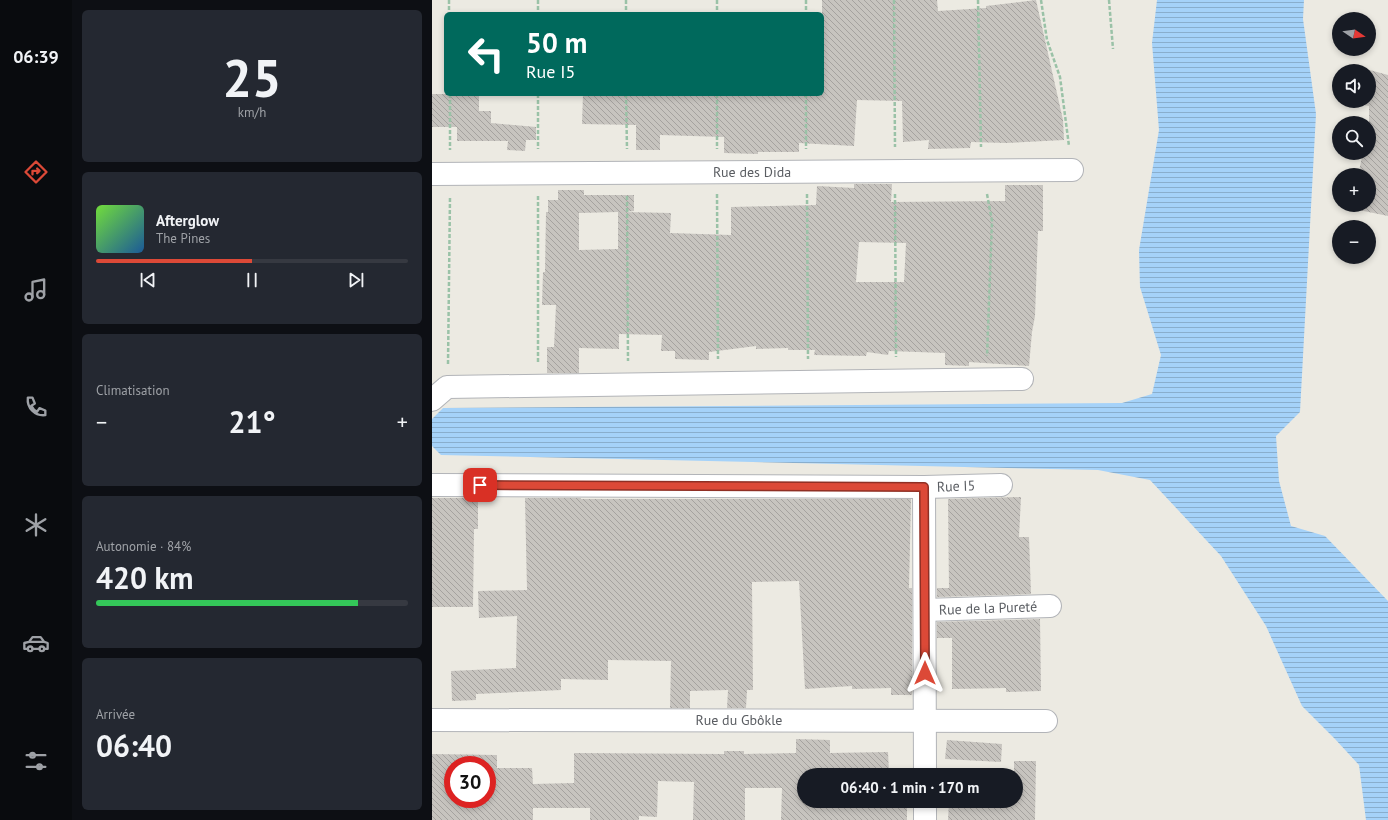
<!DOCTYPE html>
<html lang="fr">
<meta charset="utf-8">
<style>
:root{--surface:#171b24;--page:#242831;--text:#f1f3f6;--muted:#9ea1a6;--line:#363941;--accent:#dc4937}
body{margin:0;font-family:"PT Sans",sans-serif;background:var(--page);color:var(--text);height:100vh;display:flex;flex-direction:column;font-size:15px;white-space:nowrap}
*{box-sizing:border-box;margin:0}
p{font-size:13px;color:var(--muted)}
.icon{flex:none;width:22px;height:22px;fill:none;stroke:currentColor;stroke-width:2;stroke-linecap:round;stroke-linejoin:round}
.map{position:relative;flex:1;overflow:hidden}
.drawer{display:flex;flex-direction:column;gap:10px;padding:10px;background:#0d0f14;width:360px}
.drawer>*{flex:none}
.banner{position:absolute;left:12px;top:12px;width:380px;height:84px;border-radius:6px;box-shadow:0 2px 6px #0003;background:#00695c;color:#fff;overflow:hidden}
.needle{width:26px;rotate:103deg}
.buttons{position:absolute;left:900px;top:12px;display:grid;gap:8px}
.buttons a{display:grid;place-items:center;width:44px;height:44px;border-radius:50%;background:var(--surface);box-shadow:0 2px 6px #0003;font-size:20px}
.speed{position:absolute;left:12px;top:756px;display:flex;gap:8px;font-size:20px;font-weight:700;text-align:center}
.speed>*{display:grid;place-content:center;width:52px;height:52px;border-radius:50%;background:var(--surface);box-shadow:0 2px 6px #0003;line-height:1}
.speed .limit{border:6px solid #d22;background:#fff;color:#111}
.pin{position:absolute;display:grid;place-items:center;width:34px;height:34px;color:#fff;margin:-17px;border-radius:8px;box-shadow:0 2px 6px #0006}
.me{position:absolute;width:44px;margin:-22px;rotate:0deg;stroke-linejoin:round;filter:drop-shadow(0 0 3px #0008)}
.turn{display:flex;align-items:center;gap:14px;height:84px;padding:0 16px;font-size:18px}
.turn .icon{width:52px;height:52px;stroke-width:2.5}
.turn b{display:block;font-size:28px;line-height:34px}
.big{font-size:30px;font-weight:700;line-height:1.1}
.drawer .widget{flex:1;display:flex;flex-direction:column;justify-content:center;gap:6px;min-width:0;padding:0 14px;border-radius:6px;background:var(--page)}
.drawer .dial{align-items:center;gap:0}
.dial b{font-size:52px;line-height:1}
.song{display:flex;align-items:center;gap:12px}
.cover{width:48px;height:48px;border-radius:6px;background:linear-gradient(135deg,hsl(100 70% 55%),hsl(210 70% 35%))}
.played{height:4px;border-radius:2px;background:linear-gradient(90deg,var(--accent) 50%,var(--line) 50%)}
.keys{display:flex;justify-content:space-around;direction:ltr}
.heat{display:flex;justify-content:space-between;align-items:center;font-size:22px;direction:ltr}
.charge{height:6px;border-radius:3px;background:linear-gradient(90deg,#34c759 84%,var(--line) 0)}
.trip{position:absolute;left:365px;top:768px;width:226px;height:40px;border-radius:20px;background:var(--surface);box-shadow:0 2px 6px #0003;font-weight:700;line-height:40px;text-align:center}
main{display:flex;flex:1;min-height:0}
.dock{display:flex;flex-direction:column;width:72px;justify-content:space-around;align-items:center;background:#090b0e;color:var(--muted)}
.dock .icon{width:28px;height:28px}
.dock .selected{color:var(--accent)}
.dock b{font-size:18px;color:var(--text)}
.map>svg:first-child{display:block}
</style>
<main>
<nav class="dock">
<b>06:39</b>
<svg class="icon selected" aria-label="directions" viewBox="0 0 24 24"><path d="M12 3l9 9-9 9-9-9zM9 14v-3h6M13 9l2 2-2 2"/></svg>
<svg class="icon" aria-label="music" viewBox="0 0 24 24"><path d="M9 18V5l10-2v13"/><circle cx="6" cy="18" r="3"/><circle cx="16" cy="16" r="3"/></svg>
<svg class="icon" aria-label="phone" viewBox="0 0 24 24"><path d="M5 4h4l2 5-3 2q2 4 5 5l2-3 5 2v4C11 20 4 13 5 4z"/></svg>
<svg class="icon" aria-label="climate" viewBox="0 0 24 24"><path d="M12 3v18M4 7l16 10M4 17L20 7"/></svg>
<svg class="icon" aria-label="car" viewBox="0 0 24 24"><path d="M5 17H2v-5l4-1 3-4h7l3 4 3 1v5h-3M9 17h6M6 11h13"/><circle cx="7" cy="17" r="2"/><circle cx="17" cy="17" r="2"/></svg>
<svg class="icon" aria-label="filters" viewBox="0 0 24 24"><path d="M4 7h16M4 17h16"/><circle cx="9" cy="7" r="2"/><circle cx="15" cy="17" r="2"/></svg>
</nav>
<section class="drawer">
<div class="widget dial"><b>25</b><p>km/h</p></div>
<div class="widget">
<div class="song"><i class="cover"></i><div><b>Afterglow</b><p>The Pines</p></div></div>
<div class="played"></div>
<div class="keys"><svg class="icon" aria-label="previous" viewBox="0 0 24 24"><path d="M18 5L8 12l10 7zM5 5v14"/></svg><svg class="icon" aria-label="pause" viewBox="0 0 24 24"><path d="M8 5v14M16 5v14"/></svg><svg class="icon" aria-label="next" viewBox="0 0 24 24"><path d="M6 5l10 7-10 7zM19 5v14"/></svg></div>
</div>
<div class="widget"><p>Climatisation</p>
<div class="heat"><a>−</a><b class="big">21°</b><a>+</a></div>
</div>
<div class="widget"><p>Autonomie · 84%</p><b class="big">420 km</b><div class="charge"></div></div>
<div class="widget"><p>Arrivée</p><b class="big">06:40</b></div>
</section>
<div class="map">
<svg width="956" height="820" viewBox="0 0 956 820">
<defs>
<pattern id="water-rules" width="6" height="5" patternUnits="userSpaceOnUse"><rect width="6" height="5" fill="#a5d2f9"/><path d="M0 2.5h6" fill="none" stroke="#89aecd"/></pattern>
<pattern id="building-back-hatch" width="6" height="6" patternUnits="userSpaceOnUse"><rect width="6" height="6" fill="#c7c4bf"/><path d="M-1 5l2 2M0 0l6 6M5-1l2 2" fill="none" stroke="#a5a29f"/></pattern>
</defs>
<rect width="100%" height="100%" fill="#eceae2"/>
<polygon fill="url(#water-rules)" points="725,0 872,0 871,19 884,114 868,412 844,436 847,481 859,526 893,536 956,601 956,820 934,820 927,765 903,739 870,706 834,626 789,556 718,480 666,470 9,455 0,446 0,419 11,408 690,403 720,394 729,355 708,287 707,250 727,130 720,43"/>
<g fill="url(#building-back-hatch)" fill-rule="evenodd">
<polygon points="390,0 505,0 506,11 554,8 554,6 604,0 631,120 632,140 574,143 539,142 538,148 496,149 497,140 471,142 470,101 425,100 422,146 367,143 367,152 326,152 326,154 292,153 292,137 228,135 228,150 204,150 204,125 150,124 151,94 390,94"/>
<polygon points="934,69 956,75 956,216 922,209 923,205 937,205 937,175 926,175 931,153 937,153 937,106 927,104 928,101 937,101 937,71 934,71"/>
<polygon points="0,94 47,94 47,111 59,111 59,123 104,127 104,140 94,140 93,151 75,150 76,141 25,141 25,127 0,127"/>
<path d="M422,184H460L459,202L573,201V185H611V231H606L603,316L600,332L597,366L537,362V366L513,365V353L457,351L456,355L435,352L434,356L382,355L383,350H356V348L324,349V346L277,352V360L243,359V351H229L230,335L187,334V349L147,348V373H115V347H122L124,305H110L111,272H113L114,212H116V200H126V190H152V195H202V211L192,212L239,213L238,233L299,235V207L384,205L385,186L422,188ZM186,212V249L147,250V213ZM427,242L474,243L472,282H424Z"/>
<polygon points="589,497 587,537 597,537 599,594 505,597 505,588 517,588 516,499"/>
<polygon points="0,498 46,498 46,529 42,529 41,607 0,607"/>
<polygon points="93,498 149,498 149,499 479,499 477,588 480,588 480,695 459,695 459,688 420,689 420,686 373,689 367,581 320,582 321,690 315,690 314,708 295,708 296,690 258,691 258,708 238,708 239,661 176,660 176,680 129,679 129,690 44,694 44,700 20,701 19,671 84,668 85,616 47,618 46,591 95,590"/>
<polygon points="608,619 609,691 574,692 574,688 520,689 520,638 505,638 505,622"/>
<path d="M364,739L398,740V753L456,752L457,772H475V775H372V801H475V820H349L350,788H313V820H261L262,782L226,781L225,817L207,816V820H158V808H101V820H0V754L65,755V768H100L101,784L142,783V753L292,754V751H312V754L364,753ZM21,765H55V799H21Z"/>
<polygon points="515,740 570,744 569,762 513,759"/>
<polygon points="582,761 604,761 603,820 516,820 517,801 584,801 584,775 582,775"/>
</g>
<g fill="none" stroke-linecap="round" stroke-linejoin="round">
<defs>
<g id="street">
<polyline points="0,174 640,170"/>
<polyline points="0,400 15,387 590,379"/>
<polyline points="0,485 492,487 569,485"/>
<polyline points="492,487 493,775"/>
<polyline points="493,610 618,606"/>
<polyline points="0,720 614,721"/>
<polyline points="493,820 493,801"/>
</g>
</defs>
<use href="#street" stroke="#b2b4b8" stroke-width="24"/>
<g stroke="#9ac2a7" stroke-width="2.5" stroke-dasharray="4 2" stroke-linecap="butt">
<polyline points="17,0 17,14"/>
<polyline points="106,0 106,14"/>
<polyline points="194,0 194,14"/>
<polyline points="285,0 285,14"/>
<polyline points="374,0 374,14"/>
<polyline points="462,0 463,147"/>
<polyline points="546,0 549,147"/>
<polyline points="609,0 615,40 628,77 637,146"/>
<polyline points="677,0 681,49"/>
<polyline points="18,94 18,150"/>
<polyline points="106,94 106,149"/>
<polyline points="194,94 195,149"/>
<polyline points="285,94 285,149"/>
<polyline points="374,94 374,149"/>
<polyline points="285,194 286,359"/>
<polyline points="375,194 376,359"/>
<polyline points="463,194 464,357"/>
<polyline points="555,194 560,221 555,356"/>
<polyline points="106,196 106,363"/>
<polyline points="195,196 196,361"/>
<polyline points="16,364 18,197"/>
</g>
<use href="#street" stroke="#fff" stroke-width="22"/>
</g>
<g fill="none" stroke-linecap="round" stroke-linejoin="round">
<defs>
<polyline id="route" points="48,485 492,487 493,673"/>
</defs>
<use href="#route" stroke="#8f2f24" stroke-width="10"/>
<use href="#route" stroke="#dc4937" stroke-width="7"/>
</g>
<g text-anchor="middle" stroke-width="4" stroke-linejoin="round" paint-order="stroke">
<g font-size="14" fill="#5a5d62" stroke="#fff">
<text x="320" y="177">Rue des Dida</text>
<text transform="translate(524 486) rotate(-2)" y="5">Rue I5</text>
<text transform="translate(556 608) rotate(-2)" y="5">Rue de la Pureté</text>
<text x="307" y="725">Rue du Gbôkle</text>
</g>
</g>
</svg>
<div class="buttons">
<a><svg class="needle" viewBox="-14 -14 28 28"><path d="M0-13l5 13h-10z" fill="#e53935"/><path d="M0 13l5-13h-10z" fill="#9ea1a6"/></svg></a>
<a><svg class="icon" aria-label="sound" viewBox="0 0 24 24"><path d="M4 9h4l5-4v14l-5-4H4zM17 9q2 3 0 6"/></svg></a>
<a><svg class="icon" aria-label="search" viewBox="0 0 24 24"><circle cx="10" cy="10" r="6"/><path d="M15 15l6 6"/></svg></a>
<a>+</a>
<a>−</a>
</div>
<div class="speed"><div class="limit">30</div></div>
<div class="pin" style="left:48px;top:485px;background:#d93025"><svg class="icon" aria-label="arrive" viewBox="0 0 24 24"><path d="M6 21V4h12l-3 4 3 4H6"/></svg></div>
<svg class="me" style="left:493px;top:673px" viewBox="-20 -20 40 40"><path d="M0-17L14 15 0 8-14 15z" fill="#dc4937" stroke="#fff" stroke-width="4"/></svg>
<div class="trip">06:40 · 1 min · 170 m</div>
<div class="banner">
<div class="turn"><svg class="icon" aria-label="left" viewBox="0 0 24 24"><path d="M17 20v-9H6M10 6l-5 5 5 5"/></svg><div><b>50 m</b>Rue I5</div></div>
</div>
</div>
</main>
